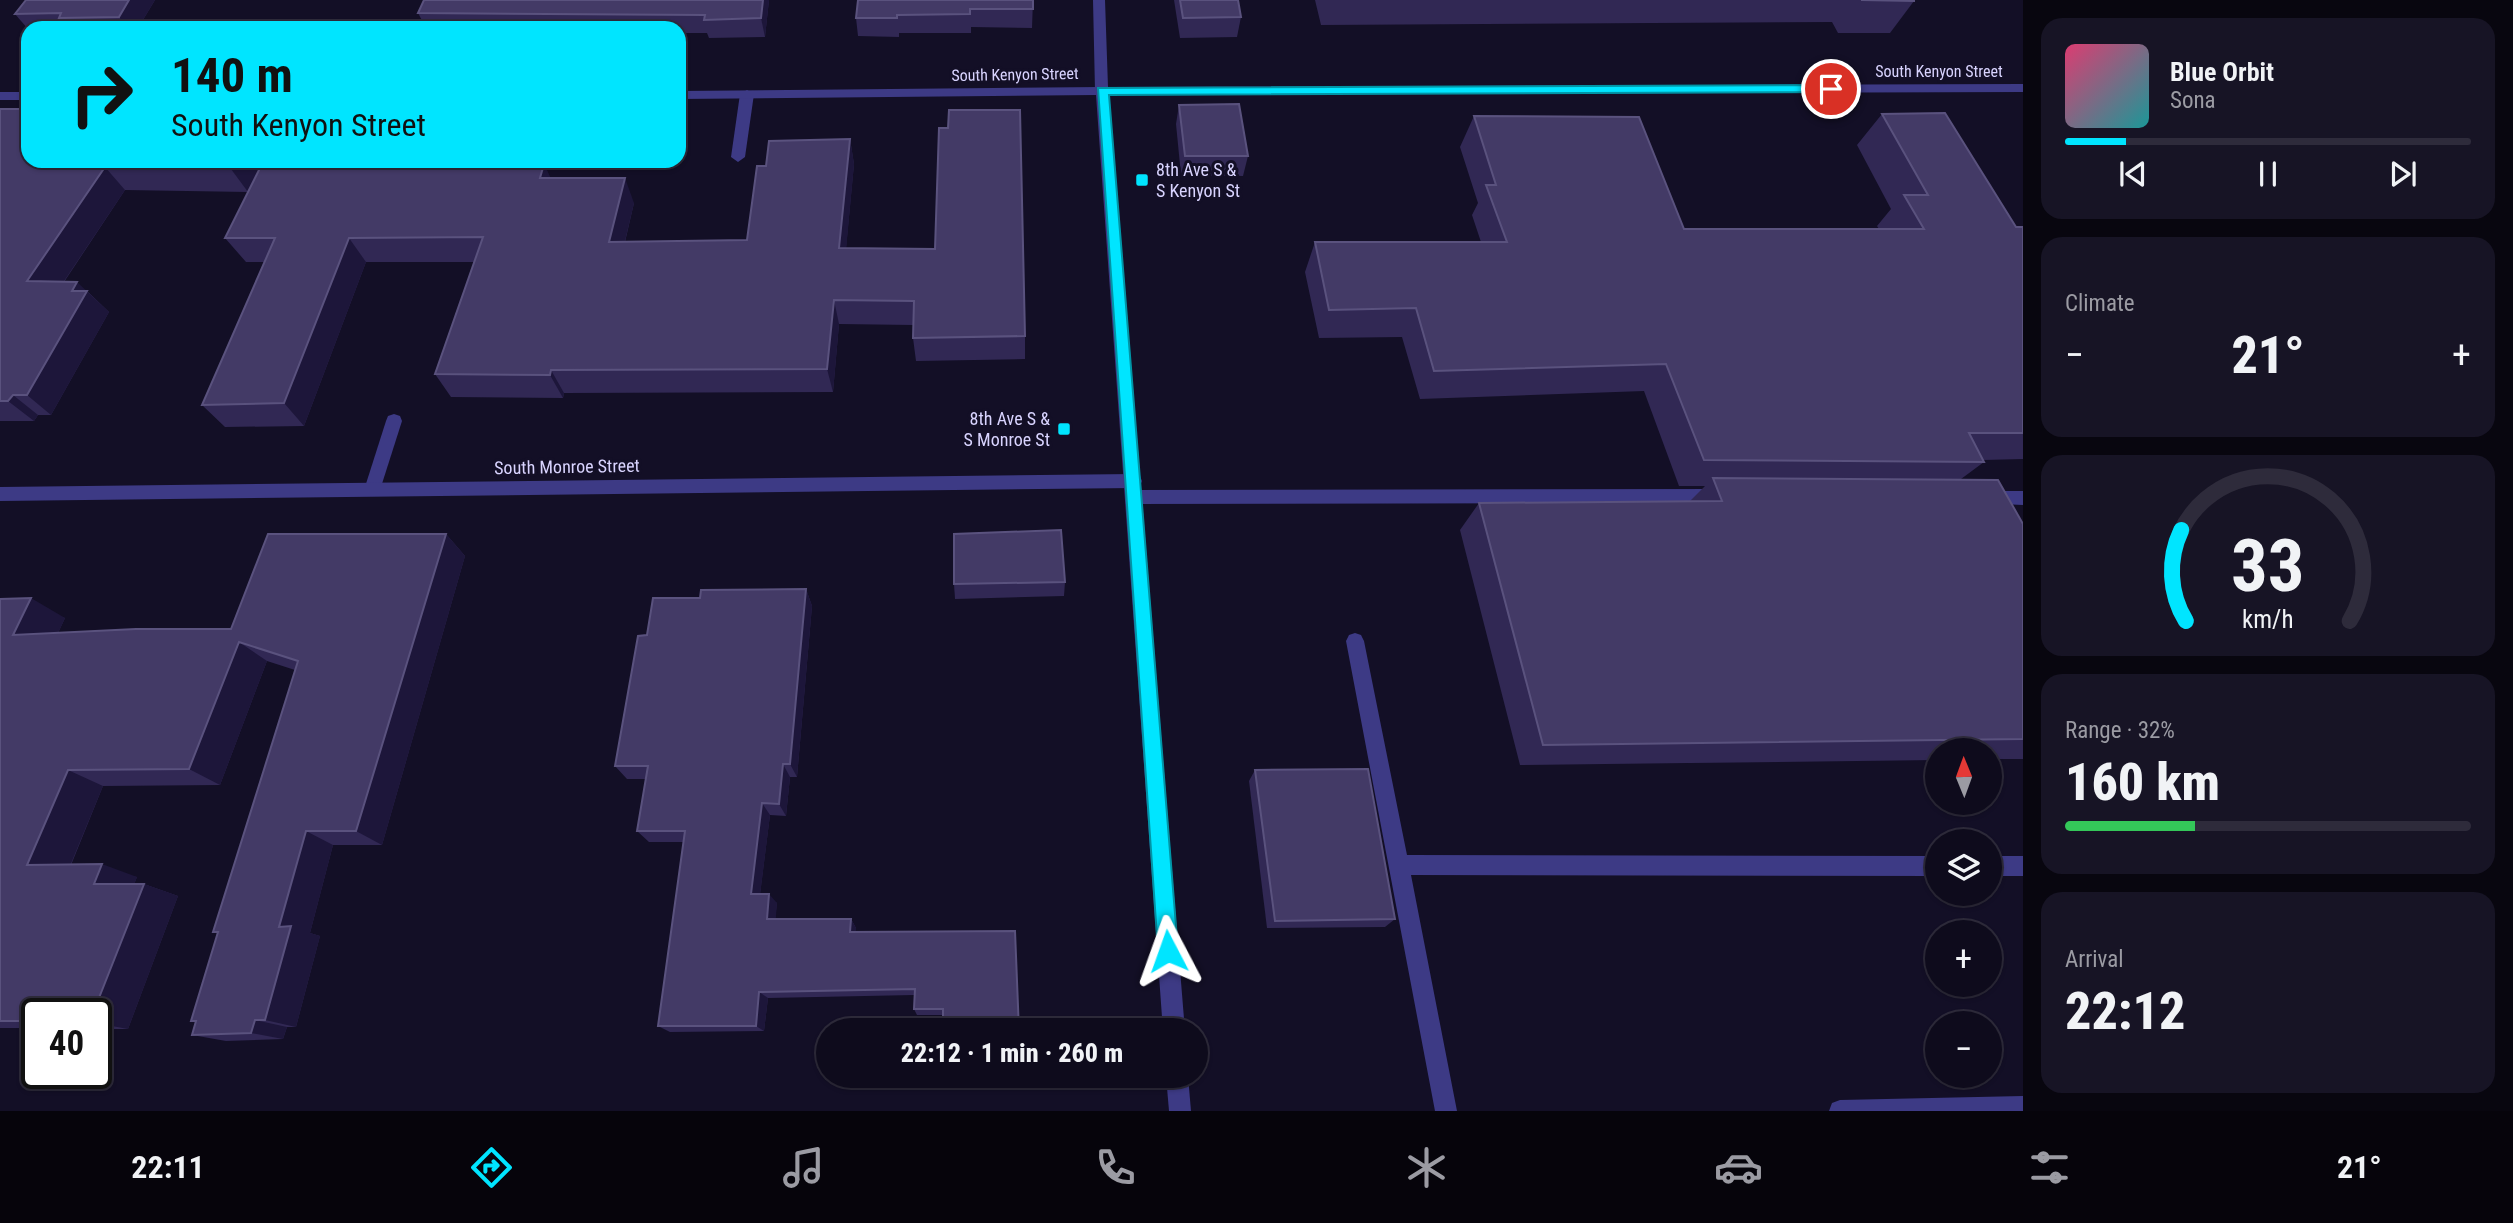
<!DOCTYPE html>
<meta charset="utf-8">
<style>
:root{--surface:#0e0b1c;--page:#171425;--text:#f1f3f6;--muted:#9b9ba3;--line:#2e2b3b;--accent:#00e5ff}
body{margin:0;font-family:"Roboto Condensed",sans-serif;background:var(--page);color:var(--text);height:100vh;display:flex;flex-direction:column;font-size:26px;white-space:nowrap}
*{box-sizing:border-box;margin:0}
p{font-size:23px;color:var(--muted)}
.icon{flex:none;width:38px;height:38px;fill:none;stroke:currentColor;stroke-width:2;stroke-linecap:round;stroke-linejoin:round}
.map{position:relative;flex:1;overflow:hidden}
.drawer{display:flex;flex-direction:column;gap:18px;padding:18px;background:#08060f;width:490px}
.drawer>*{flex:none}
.top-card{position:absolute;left:21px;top:21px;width:665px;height:147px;border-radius:21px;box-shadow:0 2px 5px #0004,0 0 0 2px var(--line);background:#00e5ff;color:#111;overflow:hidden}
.needle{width:46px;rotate:359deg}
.buttons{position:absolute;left:1925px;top:738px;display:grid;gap:14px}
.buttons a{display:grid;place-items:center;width:77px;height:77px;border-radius:50%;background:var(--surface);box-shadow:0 2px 5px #0004,0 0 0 2px var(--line);font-size:35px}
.speed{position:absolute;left:21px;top:998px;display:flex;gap:14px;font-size:35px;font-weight:700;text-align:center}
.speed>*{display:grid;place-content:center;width:91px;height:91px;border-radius:50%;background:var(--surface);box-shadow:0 2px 5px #0004,0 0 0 2px var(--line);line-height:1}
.speed .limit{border:4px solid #111;border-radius:10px;background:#fff;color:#111}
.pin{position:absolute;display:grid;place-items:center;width:60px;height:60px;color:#fff;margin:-30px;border:4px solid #fff;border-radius:50%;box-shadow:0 2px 7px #0007}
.me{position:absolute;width:77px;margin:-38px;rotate:356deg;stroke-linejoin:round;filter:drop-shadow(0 0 5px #0008)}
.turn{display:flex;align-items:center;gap:24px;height:147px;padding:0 35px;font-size:32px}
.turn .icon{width:91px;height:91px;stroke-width:2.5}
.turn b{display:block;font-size:49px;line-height:60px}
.big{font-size:52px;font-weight:800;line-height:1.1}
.drawer .card{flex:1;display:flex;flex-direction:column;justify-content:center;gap:10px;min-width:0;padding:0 24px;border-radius:21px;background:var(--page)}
.drawer .dial{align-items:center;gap:0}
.dial svg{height:182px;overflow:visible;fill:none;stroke:var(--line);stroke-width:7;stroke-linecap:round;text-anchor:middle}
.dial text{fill:var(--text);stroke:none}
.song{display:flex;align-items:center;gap:21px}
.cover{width:84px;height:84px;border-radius:10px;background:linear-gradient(135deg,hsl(340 70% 55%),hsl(180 70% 35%))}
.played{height:7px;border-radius:4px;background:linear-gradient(90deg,var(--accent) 15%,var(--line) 15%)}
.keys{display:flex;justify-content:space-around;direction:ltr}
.heat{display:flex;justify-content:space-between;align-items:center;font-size:38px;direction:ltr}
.charge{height:10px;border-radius:5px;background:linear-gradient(90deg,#34c759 32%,var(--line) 0)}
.trip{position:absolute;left:816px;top:1018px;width:392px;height:70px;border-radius:35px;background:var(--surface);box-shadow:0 2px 5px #0004,0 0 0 2px var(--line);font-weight:800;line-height:70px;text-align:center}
.menu{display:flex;height:112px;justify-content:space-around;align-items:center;background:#06040b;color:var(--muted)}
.menu .icon{width:49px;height:49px}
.menu .selected{color:var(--accent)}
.menu b{font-size:32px;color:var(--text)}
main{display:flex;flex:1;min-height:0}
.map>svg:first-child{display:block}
</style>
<main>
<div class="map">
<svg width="2023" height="1111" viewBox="0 0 2023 1111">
<rect width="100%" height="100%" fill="#130f26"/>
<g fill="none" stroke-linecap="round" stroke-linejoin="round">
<g fill="#3d3a85" fill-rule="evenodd">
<polygon points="747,90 754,94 745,157 738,162 731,157 740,94"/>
<polygon points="314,161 328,161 328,162 321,167"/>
<polygon points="394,414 400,416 402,421 380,490 378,495 366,495 364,490 386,421 388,416"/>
<polygon points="1719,489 1725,491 1727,496 1725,501 1719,503 1134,504 1128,502 1126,497 1128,492 1134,490"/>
<polygon points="1985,491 2023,491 2023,505 1979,503 1977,498 1979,493"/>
<polygon points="1355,633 1361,635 1364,641 1407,855 1937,856 1937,876 1411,875 1457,1111 1435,1111 1346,641 1349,635"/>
<rect x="1990" y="856" width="33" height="20"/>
<polygon points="2023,1096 2023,1111 1829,1111 1832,1103 1840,1100"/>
</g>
<g fill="#3d3a85" fill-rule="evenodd">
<polygon points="1093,0 1105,0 1108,87 2023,84 2023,92 1102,95 1095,91"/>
<polygon points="1134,474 1140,476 1142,481 1140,486 1134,488 0,501 0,487"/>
</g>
<g fill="#3d3a85" fill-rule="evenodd">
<polygon points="1102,87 1109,91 1185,1031 1163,1031 1096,95 679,99 679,91"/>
<rect x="0" y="92" width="28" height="8"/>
<polygon points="1166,1076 1188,1076 1191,1111 1169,1111"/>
</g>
</g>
<g fill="#312854">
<polygon points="26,0 155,0 138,28 28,29 15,14"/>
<polygon points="769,0 765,37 709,38 707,33 679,33 679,28 426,28 418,13"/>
<polygon points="1033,0 1032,28 971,27 971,33 899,33 899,37 858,36 856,18"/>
<polygon points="1174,0 1238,0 1241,17 1237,37 1180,38"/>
<polygon points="1315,0 1914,0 1914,1 1890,33 1838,33 1832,22 1321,25"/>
<polygon points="1179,105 1248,156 1243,176 1181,175 1176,124"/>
<polygon points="0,109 28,161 264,161 262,164 544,164 550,178 634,203 625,242 747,240 766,166 850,139 854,164 846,248 1025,336 1025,359 916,361 913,338 913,325 839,324 833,392 564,393 563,398 451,397 435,374 475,262 366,262 304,426 225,427 202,405 264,262 246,262 225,238 248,192 125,190 64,282 87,291 109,312 51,415 38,415 34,421 0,421"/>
<polygon points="1882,114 2016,227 2023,227 2023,459 1983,460 1984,462 1961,479 2023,524 2023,759 1990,759 1990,751 1937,751 1937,760 1520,765 1460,530 1479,503 1690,501 1705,486 1679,486 1644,391 1420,399 1402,337 1319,338 1305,272 1315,242 1481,242 1472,215 1478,203 1460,147 1474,116 1684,229 1879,229 1877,226 1891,209 1857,145"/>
<polygon points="446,534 465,556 382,845 333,845 310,933 320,936 296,1027 287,1027 283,1039 226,1041 192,1035 196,1022 191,1021 218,933 213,932 295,670 267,661 220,785 103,786 71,865 137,877 134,884 144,884 178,896 128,1029 96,1029 96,1013 37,1013 37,1028 0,1028 0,599 65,618 58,633 231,629"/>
<polygon points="1065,582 1064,596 955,599 954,584"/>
<polygon points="806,589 812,606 797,777 790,777 786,816 770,815 760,894 777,903 775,919 851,919 856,928 855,932 1015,931 943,1015 917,1015 914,1009 914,995 768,998 764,1031 670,1032 658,1026 684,842 649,842 637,831 646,779 627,779 615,766 647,635 700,598"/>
<polygon points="1255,770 1395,919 1385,927 1267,928 1249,781"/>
</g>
<g fill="#1d163a">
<polygon points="129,0 155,0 138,28 127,28 119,17"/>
<polygon points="763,0 769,0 765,37 761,18"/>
<polygon points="850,139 854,164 844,272 839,248"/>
<polygon points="236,161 264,161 248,192 231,169"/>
<polygon points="544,164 556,189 540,178"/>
<polygon points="105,167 125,190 50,302 27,281"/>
<polygon points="625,178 634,203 619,266 609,242"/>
<polygon points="349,238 366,262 304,426 284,403"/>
<polygon points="77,282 109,312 51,415 27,395 72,291"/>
<polygon points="834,300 839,324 833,392 827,369"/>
<polygon points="551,370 564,393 563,398 550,375"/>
<polygon points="13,395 38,415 34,421 8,401"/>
<polygon points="446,534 465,556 382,845 356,831"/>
<polygon points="806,589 812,606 797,777 790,764"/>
<polygon points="31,598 65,618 48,655 13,635"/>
<polygon points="239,642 267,661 220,785 189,769"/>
<polygon points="783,764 790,777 786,816 779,804"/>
<polygon points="68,770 103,786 65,878 27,865"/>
<polygon points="762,803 770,815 759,903 751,894"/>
<polygon points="306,831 333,845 310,933 320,936 296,1027 265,1020 279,927"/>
<polygon points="102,864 137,877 130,896 94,884"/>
<polygon points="144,884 178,896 128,1029 96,1023 96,1013 93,1013"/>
<polygon points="769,894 777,903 775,928 767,919"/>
<polygon points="851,919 856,928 855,940 850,932"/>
<polygon points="759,992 768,998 764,1031 756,1026"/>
<polygon points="255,1020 287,1027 283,1039 251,1033"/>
</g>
<g fill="#433a66" stroke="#5a527e" stroke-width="2">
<polygon points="26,0 129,0 119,17 59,18 61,13 15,14"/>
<polygon points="424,0 763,0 761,18 704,20 705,15 418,13"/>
<polygon points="858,0 1033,0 1033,9 970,9 970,14 897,15 897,18 856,18"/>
<polygon points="1180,0 1238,0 1241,17 1183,18"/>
<polygon points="1861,0 1914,0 1914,1"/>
<polygon points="1239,104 1248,156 1185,156 1179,105"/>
<polygon points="0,109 28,109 28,161 236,161 231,169 105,167 27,281 77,282 72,291 87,291 27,395 13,395 8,401 0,401"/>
<polygon points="949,110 1020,110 1025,336 913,338 914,301 834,300 827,369 551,370 550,375 435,374 483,237 349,238 284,403 202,405 275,238 225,238 262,164 544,164 540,178 625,178 609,242 747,240 757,166 766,166 769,141 850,139 839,248 935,249 939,128 948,128"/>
<polygon points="1945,113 2016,227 2023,227 2023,433 1969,433 1984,462 1704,460 1666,364 1434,371 1416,308 1329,310 1315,242 1507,242 1486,185 1496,185 1474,116 1639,117 1684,229 1924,229 1904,195 1928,195 1882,114"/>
<polygon points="1713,478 1998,480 2023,524 2023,739 1543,745 1479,503 1722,501"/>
<polygon points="1061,530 1065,582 954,584 954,534"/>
<polygon points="268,534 446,534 356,831 306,831 279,927 291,926 265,1020 255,1020 251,1033 192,1035 196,1021 191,1021 218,932 213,932 298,661 239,642 189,769 68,770 27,865 102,864 94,884 144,884 93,1013 37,1013 37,1021 0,1021 0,599 31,598 13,635 136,629 231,629"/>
<polygon points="806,589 790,764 783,764 779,804 762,803 751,894 769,894 767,919 851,919 850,932 1015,931 1019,1031 943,1031 943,1009 914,1009 915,989 759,992 756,1026 658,1026 685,831 637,831 648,766 615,766 638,636 647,635 653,598 700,598 701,590"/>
<polygon points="1368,769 1395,919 1275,921 1255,770"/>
</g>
<polygon fill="#00e5ff" stroke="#0095a6" stroke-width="2" points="1831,85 1837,89 1835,92 1109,95 1178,951 1175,957 1168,960 1161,957 1158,951 1098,88"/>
<g fill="#00e5ff" stroke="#130f26" stroke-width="2.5">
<rect x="1135" y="173" width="14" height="14" rx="3.5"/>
<rect x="1057" y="422" width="14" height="14" rx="3.5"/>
</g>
<g text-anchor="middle" stroke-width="6" stroke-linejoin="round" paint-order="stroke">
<g font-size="16" fill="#d9d4ff" stroke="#130f26">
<text x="1939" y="77">South Kenyon Street</text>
<text transform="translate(1015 74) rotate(-1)" y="6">South Kenyon Street</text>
</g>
<g font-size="18" fill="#d9d4ff" stroke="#130f26" text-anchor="start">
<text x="1156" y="176">8th Ave S &amp;<tspan x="1156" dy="21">S Kenyon St</tspan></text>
<text x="1050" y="425" text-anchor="end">8th Ave S &amp;<tspan x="1050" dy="21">S Monroe St</tspan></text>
</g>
<g font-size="18" fill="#d9d4ff" stroke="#130f26">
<text transform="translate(567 467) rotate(-1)" y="6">South Monroe Street</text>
</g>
</g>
</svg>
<div class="buttons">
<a><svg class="needle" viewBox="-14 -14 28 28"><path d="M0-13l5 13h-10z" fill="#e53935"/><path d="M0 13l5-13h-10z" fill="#9b9ba3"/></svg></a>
<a><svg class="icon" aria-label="layers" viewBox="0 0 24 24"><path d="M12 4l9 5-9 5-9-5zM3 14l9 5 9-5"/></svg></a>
<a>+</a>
<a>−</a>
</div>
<div class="speed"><div class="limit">40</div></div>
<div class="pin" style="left:1831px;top:89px;background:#d93025"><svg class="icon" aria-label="arrive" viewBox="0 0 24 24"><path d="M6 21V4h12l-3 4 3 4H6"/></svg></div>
<svg class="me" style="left:1168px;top:951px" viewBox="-20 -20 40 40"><path d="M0-17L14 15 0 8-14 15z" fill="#00e5ff" stroke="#fff" stroke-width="4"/></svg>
<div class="trip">22:12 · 1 min · 260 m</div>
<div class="top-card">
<div class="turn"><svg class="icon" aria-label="right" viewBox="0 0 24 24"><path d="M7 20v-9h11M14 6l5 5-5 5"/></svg><div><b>140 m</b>South Kenyon Street</div></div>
</div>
</div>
<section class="drawer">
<div class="card">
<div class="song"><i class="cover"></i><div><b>Blue Orbit</b><p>Sona</p></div></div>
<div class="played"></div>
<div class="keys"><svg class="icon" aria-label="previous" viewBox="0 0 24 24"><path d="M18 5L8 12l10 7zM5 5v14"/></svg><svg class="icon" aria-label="pause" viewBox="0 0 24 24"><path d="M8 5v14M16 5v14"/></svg><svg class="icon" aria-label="next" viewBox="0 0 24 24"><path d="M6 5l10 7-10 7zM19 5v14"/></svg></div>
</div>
<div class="card"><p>Climate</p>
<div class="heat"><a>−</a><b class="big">21°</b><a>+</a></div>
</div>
<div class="card dial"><svg viewBox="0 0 100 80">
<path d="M14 69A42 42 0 1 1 86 69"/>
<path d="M14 69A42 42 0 0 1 12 29" stroke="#00e5ff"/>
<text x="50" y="56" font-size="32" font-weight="700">33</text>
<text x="50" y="72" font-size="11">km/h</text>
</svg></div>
<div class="card"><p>Range · 32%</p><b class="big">160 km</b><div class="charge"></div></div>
<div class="card"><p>Arrival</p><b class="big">22:12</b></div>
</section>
</main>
<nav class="menu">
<b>22:11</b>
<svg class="icon selected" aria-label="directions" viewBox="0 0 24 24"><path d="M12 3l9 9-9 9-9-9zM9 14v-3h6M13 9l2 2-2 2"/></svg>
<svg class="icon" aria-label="music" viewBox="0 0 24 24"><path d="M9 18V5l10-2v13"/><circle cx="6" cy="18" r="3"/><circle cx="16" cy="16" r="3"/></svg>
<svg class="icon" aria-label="phone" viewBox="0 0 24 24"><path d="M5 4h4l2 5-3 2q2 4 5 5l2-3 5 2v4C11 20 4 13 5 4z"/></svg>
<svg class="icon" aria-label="climate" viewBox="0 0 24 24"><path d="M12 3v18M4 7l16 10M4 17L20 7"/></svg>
<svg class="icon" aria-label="car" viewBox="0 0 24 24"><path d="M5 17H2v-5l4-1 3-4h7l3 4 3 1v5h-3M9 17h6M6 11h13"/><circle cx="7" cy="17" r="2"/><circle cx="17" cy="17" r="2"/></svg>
<svg class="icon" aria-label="filters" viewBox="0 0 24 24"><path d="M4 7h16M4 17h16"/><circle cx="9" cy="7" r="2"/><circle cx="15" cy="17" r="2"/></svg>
<b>21°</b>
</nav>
